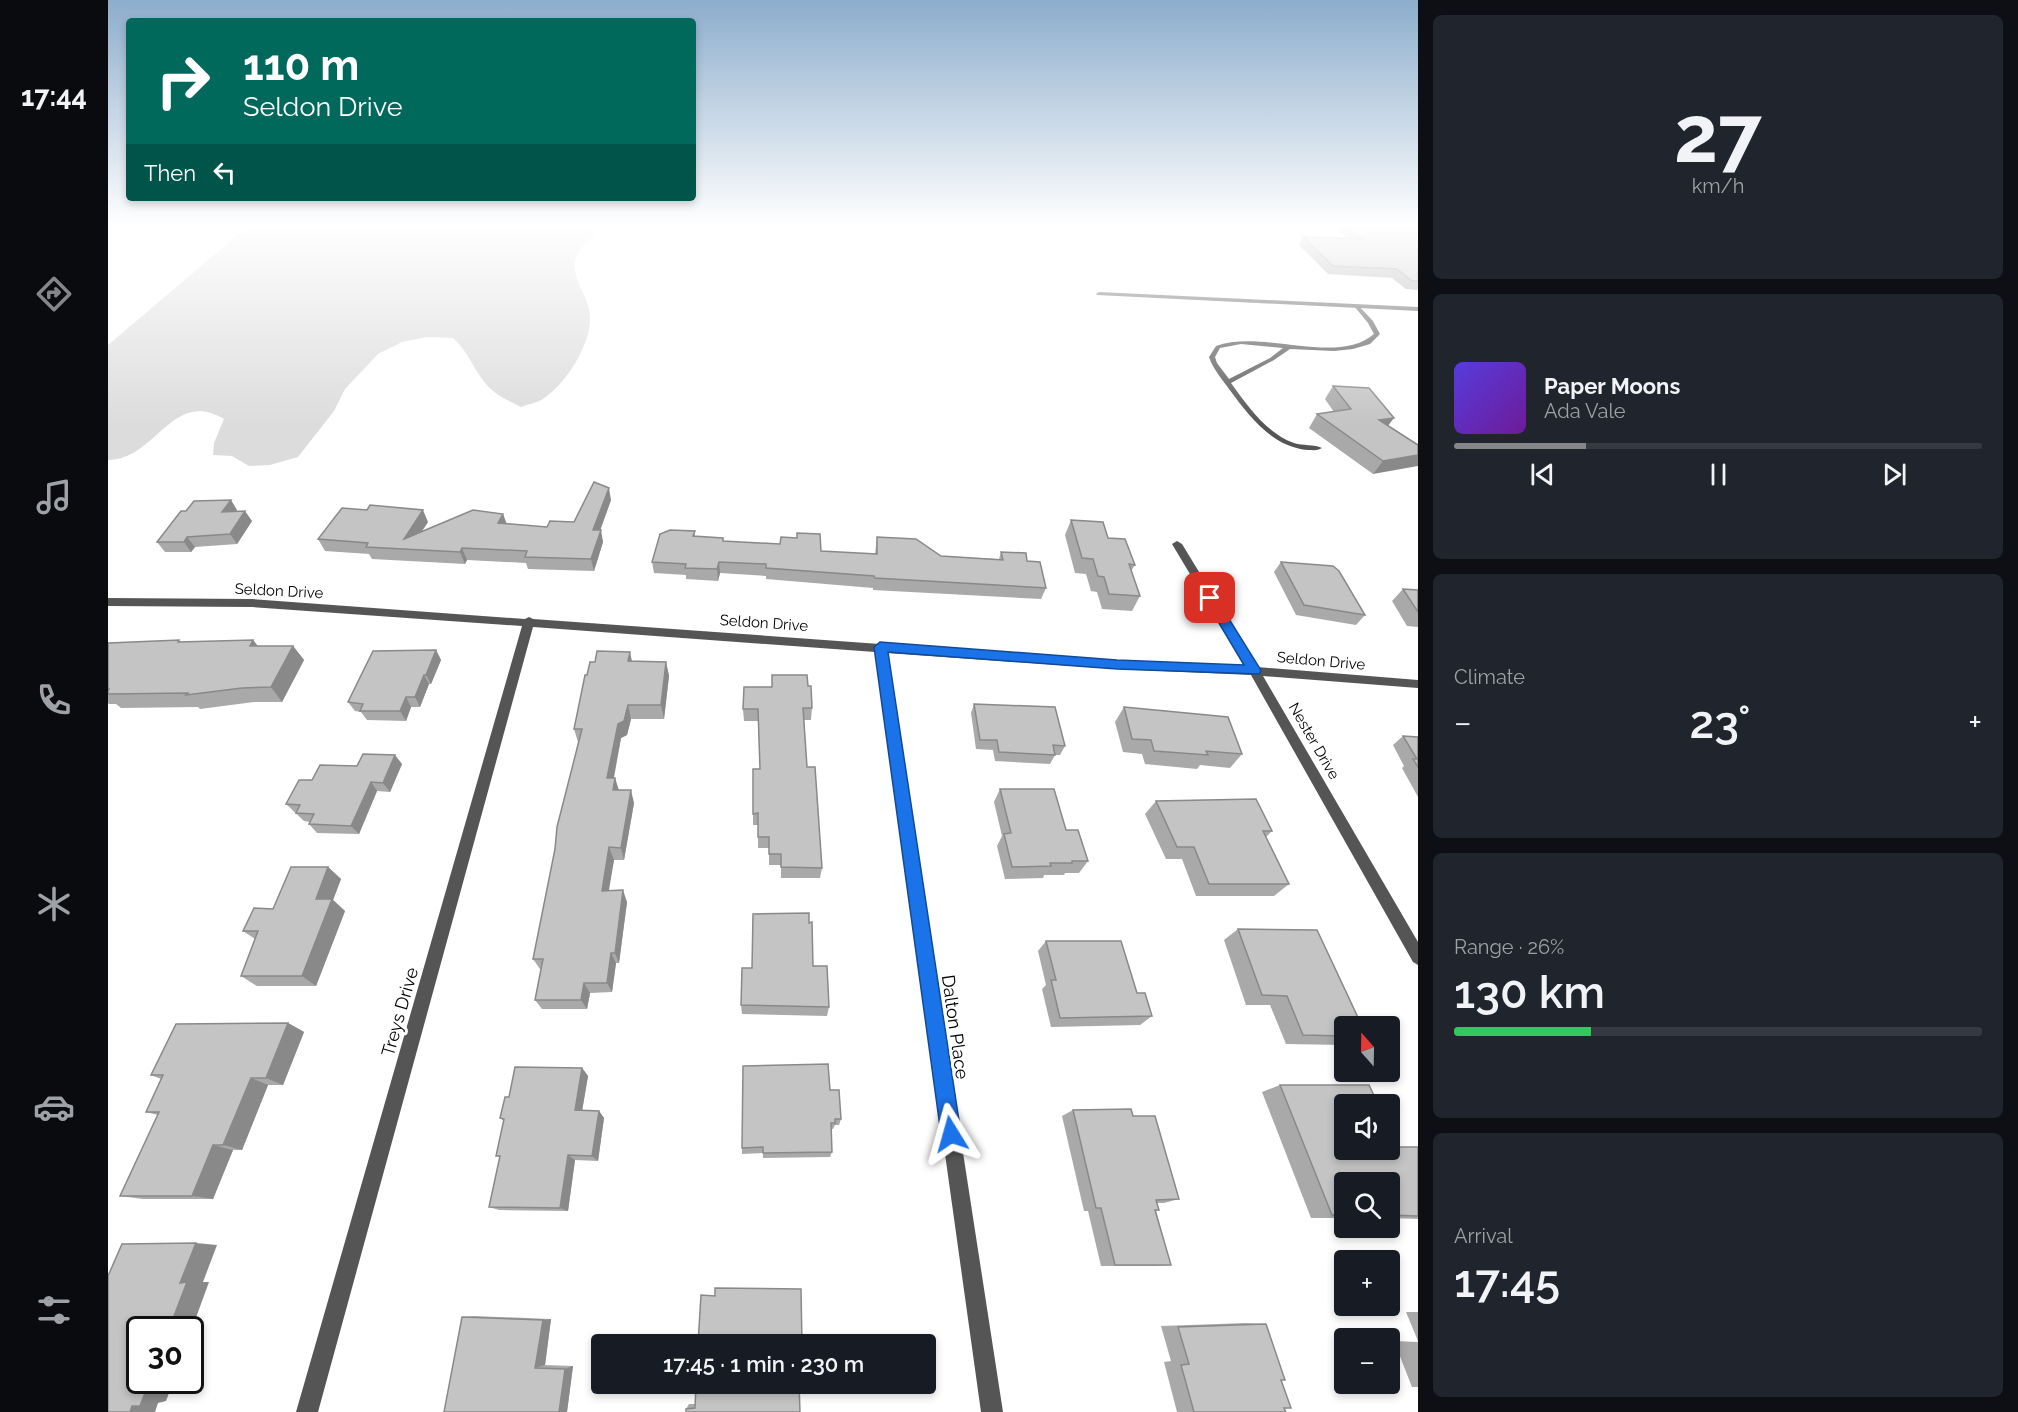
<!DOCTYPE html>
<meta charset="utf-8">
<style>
:root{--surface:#171b24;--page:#20242c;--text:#f1f3f6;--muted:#9ea1a6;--line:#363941;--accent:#858687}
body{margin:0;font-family:Raleway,sans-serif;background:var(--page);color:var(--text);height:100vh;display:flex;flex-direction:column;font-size:22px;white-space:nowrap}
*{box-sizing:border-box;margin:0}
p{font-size:20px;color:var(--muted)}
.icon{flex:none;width:33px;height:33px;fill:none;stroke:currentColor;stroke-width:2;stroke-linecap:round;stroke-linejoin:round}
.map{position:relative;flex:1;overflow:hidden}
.sheet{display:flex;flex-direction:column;gap:15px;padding:15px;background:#0d0f14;width:600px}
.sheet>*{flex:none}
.guide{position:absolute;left:18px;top:18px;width:570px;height:183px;border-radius:6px;box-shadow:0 3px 9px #0003;background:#00695c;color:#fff;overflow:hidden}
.needle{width:39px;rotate:340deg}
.buttons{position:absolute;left:1226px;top:1016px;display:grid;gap:12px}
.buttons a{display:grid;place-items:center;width:66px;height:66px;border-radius:6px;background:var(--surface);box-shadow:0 3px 9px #0003;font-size:30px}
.speed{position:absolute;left:18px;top:1316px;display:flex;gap:12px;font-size:30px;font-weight:700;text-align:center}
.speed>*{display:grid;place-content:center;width:78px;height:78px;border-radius:50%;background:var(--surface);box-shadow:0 3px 9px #0003;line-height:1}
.speed .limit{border:3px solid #111;border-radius:9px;background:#fff;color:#111}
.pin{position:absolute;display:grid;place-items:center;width:51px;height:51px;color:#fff;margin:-26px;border-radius:12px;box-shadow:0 3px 9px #0006}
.me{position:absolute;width:66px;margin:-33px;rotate:352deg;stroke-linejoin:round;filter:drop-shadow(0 0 4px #0008)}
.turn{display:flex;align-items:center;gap:21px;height:126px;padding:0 18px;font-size:27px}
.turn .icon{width:78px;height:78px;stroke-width:2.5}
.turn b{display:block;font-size:42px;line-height:51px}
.then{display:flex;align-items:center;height:57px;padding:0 18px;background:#0003;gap:12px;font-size:22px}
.big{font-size:45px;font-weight:600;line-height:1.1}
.sheet .tile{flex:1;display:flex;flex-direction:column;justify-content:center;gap:9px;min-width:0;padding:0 21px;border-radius:9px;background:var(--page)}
.sheet .dial{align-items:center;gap:0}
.dial b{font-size:78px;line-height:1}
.song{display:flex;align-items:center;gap:18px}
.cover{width:72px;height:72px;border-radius:9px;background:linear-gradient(135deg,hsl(250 70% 55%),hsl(280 70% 35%))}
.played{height:6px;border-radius:3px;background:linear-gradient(90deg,var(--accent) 25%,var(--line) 25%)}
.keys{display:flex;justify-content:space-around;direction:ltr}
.heat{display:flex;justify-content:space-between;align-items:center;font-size:33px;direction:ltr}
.charge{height:9px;border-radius:4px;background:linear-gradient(90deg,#34c759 26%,var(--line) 0)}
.trip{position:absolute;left:483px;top:1334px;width:345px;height:60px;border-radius:6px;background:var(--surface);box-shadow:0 3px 9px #0003;font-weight:600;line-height:60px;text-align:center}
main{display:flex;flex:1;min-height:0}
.menu{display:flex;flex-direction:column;width:108px;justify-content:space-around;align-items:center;background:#090b0e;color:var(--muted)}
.menu .icon{width:42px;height:42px}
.menu .current{color:var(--accent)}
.menu b{font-size:27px;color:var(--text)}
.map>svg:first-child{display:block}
</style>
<main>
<nav class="menu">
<b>17:44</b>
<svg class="icon current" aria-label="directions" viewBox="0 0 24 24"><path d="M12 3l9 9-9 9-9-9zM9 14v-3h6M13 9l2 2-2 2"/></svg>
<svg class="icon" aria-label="music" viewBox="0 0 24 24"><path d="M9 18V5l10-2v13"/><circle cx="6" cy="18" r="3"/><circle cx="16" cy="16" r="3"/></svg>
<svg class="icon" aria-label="phone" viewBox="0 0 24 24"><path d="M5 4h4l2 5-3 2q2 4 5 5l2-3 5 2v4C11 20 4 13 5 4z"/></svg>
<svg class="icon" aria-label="climate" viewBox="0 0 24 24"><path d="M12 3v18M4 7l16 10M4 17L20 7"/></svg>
<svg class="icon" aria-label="car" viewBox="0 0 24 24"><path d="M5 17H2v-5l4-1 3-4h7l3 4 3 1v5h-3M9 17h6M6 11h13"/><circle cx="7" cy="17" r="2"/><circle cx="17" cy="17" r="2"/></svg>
<svg class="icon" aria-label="filters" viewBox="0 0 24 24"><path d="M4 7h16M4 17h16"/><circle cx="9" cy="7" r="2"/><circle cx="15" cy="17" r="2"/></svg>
</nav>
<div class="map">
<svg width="1310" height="1412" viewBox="0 0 1310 1412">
<rect width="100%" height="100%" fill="#fff"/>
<path fill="#dcdcdc" d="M139,227L482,229L487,232L486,237C446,264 480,288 482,316C484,343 458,384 435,399C429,403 420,404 413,407C401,401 387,395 378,384C365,369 360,351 345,338L319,337L294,342L270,354L237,389L226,411L190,457L162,465L141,466L124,456L105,455L106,443L116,419C64,388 48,460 0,460V345Z"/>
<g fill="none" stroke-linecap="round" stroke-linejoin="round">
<path fill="#555" fill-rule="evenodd" d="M1249,304L1265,321L1272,334L1262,344L1245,349L1226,351L1182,349L1166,360L1123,383C1139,405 1159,434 1186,443C1195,446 1206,444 1214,448C1209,451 1206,450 1200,450C1164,447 1141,416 1121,389C1114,379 1105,369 1101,357L1108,346C1154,329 1229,366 1266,334L1260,323L1246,306ZM1133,344L1175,348L1162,358L1121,379L1109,363L1107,357L1112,348Z"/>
<g fill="#555" fill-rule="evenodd">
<polygon points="991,292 1310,307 1310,311 989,295 988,294"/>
<polygon points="1069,541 1074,544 1149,667 1310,680 1310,688 1155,676 1310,942 1310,965 1305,962 1143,675 1009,669 778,653 895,1412 873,1412 767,652 425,627 210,1412 188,1412 414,626 144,607 0,606 0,598 144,599 417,619 421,617 425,619 1009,661 1137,666 1064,544"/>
</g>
</g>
<g fill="#a9a9a9">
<polygon points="1227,227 1310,227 1310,290 1298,289 1284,278 1220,274 1191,245 1195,237 1239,238"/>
<polygon points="1225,386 1280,426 1310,445 1265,474 1201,428 1209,414 1226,412 1217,399"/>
<polygon points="503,500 492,530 495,542 486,571 420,569 418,563 359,560 357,564 264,559 261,554 217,551 210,539 320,522 314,531 395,514 399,524 439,527 466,522"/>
<polygon points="129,510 128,511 144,521 129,544 87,547 83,552 57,552 49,542"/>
<polygon points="963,520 1000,538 1027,565 1023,571 1032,596 1024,611 994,609 989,592 983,591 978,574 967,573 957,535"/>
<polygon points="587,531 587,536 616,541 713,551 767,554 769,537 833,556 891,559 893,552 919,561 938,588 933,599 765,590 765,588 658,579 658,576 612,573 610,581 578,579 578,575 546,573 544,562"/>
<polygon points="1173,562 1257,615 1248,625 1188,615 1166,572"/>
<polygon points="1295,589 1310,590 1310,627 1299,626 1284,601"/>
<polygon points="71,640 73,642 145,640 150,646 185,646 196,660 174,702 146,702 92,709 90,707 13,708 8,704 1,704 0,703 0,643"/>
<polygon points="328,650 333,660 323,684 321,684 312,707 303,707 298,721 259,720 253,712 247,711 240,702"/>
<polygon points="524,661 558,662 561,676 556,719 523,719 519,735 513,738 506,778 507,778 511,790 526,803 516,860 506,860 500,890 519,902 511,963 508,963 504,992 482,993 479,1009 434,1009 427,1000 433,969 432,969 425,959 470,742 466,729 479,675"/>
<polygon points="700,686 704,708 703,720 696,720 699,767 714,868 712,878 673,878 673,865 661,865 661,848 650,848 650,825 645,825 645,769 652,769 650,721 636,721 635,709"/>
<polygon points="866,704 957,746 952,755 947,755 942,764 887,761 885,750 868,749 863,713"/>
<polygon points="1016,707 1134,754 1122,768 1092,765 1089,769 1037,764 1034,754 1015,752 1007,722"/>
<polygon points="1295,736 1310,737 1310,797 1294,768 1296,766 1285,745"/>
<polygon points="294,764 282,792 269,791 251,834 209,833 201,824 202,822 196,821 178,804 204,780 249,766"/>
<polygon points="892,789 958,830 980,861 971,873 957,873 956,875 936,875 935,878 897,879 889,846 894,836 886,802"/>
<polygon points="1048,801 1164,831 1158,837 1181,884 1166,896 1088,896 1074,859 1058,859 1037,814"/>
<polygon points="220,867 233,879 225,900 237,911 208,986 149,986 133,976 147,939 135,931 165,909"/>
<polygon points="1130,929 1236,1026 1236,1045 1178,1044 1162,1005 1138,1005 1116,940"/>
<polygon points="938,941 1029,993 1044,1016 1032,1025 943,1027 934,989 938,985 930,951"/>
<polygon points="705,966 721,1007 719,1016 634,1014 633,1005 644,968"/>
<polygon points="180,1023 196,1032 175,1085 160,1085 134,1150 125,1150 105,1199 35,1199 12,1196 50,1115 38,1112 53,1079 43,1075"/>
<polygon points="474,1068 480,1076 474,1111 491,1111 496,1118 490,1161 467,1160 460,1211 391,1210 381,1207 392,1157 388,1156 396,1121 392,1118 401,1097"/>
<polygon points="1172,1085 1290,1147 1310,1147 1310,1219 1281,1218 1281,1182 1236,1182 1236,1218 1203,1218 1154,1092"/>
<polygon points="722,1090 733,1119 731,1125 727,1125 725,1129 723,1129 724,1152 722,1157 655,1158 655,1153 634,1154 634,1148"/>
<polygon points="965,1110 1025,1116 1071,1199 1056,1203 1049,1203 1051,1210 1048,1211 1063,1265 1047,1266 993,1266 980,1211 976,1211 954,1116"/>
<polygon points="1298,1312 1310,1312 1310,1341"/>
<polygon points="366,1316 443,1319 437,1365 465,1366 459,1412 354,1317"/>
<polygon points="1138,1323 1158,1324 1173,1380 1176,1408 1178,1412 1069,1412 1056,1362 1063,1361 1053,1326"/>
<polygon points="1286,1341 1310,1342 1310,1387 1304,1387"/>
<polygon points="581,1404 587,1404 692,1412 578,1409"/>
</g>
<g fill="#898989">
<polygon points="1286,418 1276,431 1271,420"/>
<polygon points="1310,455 1310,466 1265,474 1275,461"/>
<polygon points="501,488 503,500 488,542 485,530"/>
<polygon points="123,500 129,510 121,521 114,512"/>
<polygon points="315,510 320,522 302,549 296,539"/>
<polygon points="137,511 144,521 129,544 122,534"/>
<polygon points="395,514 399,526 390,523"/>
<polygon points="493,530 495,542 486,571 483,559"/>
<polygon points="79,537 87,547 83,552 76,542"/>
<polygon points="354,548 359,560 357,564 352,552"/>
<polygon points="611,562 612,573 610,581 609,569"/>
<polygon points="145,640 156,655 142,646"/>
<polygon points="185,646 196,660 174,702 163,687"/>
<polygon points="328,650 333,660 323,684 318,675"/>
<polygon points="522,652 525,666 520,661"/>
<polygon points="558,662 561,676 556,719 553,705"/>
<polygon points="316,675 321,684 312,707 307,697"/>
<polygon points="298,697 303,707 298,721 292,711"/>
<polygon points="520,705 523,719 519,735 513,738 503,791 499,778 510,724"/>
<polygon points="287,755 294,764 282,792 275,783"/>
<polygon points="507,778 511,792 505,790"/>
<polygon points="263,782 269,791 251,834 243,826"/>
<polygon points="523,790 526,803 516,860 513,848"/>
<polygon points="501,847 506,860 499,902 494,891"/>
<polygon points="220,867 233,879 225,900 237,911 208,986 194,976 208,899"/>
<polygon points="515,890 519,902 511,963 507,953"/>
<polygon points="503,953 508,963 504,992 499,983"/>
<polygon points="476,983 482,993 479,1009 473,1000"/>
<polygon points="180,1023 196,1032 175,1085 158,1078"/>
<polygon points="474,1068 480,1076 473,1117 467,1110"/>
<polygon points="143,1078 160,1085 134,1150 115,1145"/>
<polygon points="491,1111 496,1118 490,1161 484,1156"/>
<polygon points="105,1145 125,1150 105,1199 84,1196"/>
<polygon points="460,1155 467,1160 460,1211 452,1208"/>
<polygon points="88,1243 109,1245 95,1282 101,1282 82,1334 82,1329 61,1329 72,1283"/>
<polygon points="443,1319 437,1365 427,1368 435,1320"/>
<polygon points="465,1366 459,1412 451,1412 457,1369"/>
<polygon points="42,1380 66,1380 58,1401 50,1403 47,1412 22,1412 24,1406"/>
</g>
<g fill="#c4c4c4" stroke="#898989" stroke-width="1.5">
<polygon points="1240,227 1310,227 1310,281 1304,281 1289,269 1225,266 1195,237 1253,239"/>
<polygon points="1225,386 1261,388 1286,418 1271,420 1310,445 1310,455 1275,461 1209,414 1243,409"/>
<polygon points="486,482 501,488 485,530 493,530 483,559 417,557 419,551 354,548 352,552 258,547 260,543 210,539 234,508 259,510 262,505 315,510 296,539 365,510 395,514 390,523 439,527 442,521 466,522"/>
<polygon points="123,500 114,512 137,511 122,534 79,537 76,542 49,542 73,511 78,511 86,501"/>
<polygon points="963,520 995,522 1000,538 1017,539 1027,565 1021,564 1032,596 1001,594 996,577 990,576 985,559 974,558"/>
<polygon points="562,530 587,531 585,536 615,538 615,541 672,544 673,537 689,538 689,533 712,534 713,551 769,554 769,537 808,539 833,556 895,560 893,552 918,553 919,561 932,562 938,588 767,578 766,576 658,568 658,564 611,562 609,569 577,568 578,564 544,562 552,534"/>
<polygon points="1173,562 1225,566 1231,571 1257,615 1196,605"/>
<polygon points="1295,589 1310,590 1310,612"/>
<polygon points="71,640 70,642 145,640 142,646 185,646 163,687 134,688 78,695 80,693 0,694 0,691 1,689 0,689 0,643"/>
<polygon points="328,650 318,675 316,675 307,697 298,697 292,711 252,711 255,704 240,702 265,651"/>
<polygon points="489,651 522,652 520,661 558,662 553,705 520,705 516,721 510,724 499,778 507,778 505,790 523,790 513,848 501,847 494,891 515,890 507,953 503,953 499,983 476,983 473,1000 427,1000 435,959 425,959 447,849 449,827 474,729 466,729 477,675 479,675 482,662 487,662"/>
<polygon points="664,675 699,675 700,686 703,686 704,708 695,708 699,767 707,767 714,868 673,867 673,854 661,854 661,837 650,837 650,813 645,814 645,769 652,769 650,709 635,709 636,687 664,687"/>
<polygon points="866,704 947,707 957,746 945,745 947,755 891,752 889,740 872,740"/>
<polygon points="1016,707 1120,717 1134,754 1098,751 1100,755 1046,751 1043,740 1024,739"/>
<polygon points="1295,736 1310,737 1310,767 1305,759 1309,759"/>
<polygon points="255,754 287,755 275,783 263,782 243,826 201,824 206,814 188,813 192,805 178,804 191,780 204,780 212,765 249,766"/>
<polygon points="892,789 946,789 958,830 970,830 980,861 964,861 964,863 942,863 943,866 904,867 896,834 903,833"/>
<polygon points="1148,799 1164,831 1155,831 1181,884 1101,884 1086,847 1069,847 1048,801"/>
<polygon points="183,867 220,867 208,899 224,899 194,976 133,976 150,931 135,931 146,908 165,909"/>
<polygon points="701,913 701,923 704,922 705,966 719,966 721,1007 633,1005 634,968 644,968 645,914"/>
<polygon points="1130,929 1209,930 1254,1026 1236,1026 1236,1036 1195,1035 1179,996 1154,995"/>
<polygon points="938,941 1013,941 1029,993 1037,993 1044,1016 952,1018 943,980 948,980"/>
<polygon points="180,1023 158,1078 143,1078 115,1145 105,1145 84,1196 12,1196 51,1112 38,1112 55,1075 43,1075 68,1024"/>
<polygon points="720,1064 722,1090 731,1090 733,1119 727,1119 727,1123 723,1123 724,1152 655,1153 655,1147 634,1148 635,1066"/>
<polygon points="407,1067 474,1068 467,1110 491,1111 484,1156 460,1155 452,1208 381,1207 392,1156 388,1156 396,1119 392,1118 397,1097 401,1097"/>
<polygon points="1172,1085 1261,1085 1270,1104 1236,1104 1236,1149 1281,1149 1281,1128 1290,1147 1310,1147 1310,1216 1281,1215 1281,1182 1236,1182 1236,1215 1224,1215"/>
<polygon points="1023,1109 1025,1116 1047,1116 1071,1199 1048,1200 1051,1210 1047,1210 1063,1265 1007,1265 993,1208 988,1208 965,1110"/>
<polygon points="88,1243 72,1283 79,1282 61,1329 32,1329 32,1380 42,1380 32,1406 24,1406 22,1412 0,1412 0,1276 14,1244"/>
<polygon points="607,1288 693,1289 694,1344 590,1344 593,1295 607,1296"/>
<polygon points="354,1317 435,1320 427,1368 457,1369 451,1412 336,1412"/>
<polygon points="1158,1324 1177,1380 1173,1380 1183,1408 1176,1408 1178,1412 1086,1412 1073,1365 1081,1364 1070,1327"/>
<polygon points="588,1383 691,1383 692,1412 578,1412 578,1409 587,1408"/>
</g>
<linearGradient id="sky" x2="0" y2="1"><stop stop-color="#8cadcc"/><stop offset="0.53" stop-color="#fff"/><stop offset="1" stop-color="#fff" stop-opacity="0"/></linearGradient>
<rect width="1310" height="425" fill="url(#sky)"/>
<polygon fill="#1a73e8" stroke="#114b97" stroke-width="1.5" points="1102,594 1106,595 1151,667 1153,671 1151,674 1009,669 780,652 853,1134 850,1141 843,1144 836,1141 833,1134 766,647 772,642 1009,660 1136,665 1096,598"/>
<g text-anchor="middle" stroke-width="6" stroke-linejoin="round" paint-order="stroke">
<g font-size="15" fill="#000" stroke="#fff">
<text transform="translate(171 591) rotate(3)" y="5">Seldon Drive</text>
<text transform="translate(656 623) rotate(4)" y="5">Seldon Drive</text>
<text transform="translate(1213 661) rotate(5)" y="5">Seldon Drive</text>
<text transform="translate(1206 741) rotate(60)" y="5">Nester Drive</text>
</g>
<g font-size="18" fill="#000" stroke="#fff">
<text transform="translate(292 1012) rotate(-74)" y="6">Treys Drive</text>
<text transform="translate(847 1027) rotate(82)" y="6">Dalton Place</text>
</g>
</g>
</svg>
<div class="buttons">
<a><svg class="needle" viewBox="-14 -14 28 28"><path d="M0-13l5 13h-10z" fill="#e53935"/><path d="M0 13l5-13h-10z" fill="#9ea1a6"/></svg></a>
<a><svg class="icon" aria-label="sound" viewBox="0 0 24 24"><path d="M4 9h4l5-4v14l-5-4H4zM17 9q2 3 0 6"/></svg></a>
<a><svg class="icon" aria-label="search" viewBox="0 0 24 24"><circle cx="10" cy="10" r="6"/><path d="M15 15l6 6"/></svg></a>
<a>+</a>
<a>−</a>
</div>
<div class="speed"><div class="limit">30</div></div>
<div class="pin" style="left:1102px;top:598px;background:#d93025"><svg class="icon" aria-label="arrive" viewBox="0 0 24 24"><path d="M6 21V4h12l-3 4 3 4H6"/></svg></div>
<svg class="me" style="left:843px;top:1134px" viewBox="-20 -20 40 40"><path d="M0-17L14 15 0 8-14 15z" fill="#1a73e8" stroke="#fff" stroke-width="4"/></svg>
<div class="trip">17:45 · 1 min · 230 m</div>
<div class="guide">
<div class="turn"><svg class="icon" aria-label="right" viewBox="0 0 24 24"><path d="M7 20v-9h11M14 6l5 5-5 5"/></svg><div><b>110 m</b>Seldon Drive</div></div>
<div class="then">Then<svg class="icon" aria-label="left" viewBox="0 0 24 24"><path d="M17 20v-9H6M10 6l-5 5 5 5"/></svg></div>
</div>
</div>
<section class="sheet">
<div class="tile dial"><b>27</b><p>km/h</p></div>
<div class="tile">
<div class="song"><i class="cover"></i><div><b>Paper Moons</b><p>Ada Vale</p></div></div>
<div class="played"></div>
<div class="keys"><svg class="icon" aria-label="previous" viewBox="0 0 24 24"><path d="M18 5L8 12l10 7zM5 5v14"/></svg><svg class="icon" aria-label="pause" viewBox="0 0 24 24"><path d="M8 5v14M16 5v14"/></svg><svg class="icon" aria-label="next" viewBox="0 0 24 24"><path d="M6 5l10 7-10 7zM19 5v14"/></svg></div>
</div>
<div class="tile"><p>Climate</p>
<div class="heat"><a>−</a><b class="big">23°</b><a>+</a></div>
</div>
<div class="tile"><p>Range · 26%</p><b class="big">130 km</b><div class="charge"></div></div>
<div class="tile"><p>Arrival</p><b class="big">17:45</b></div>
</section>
</main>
